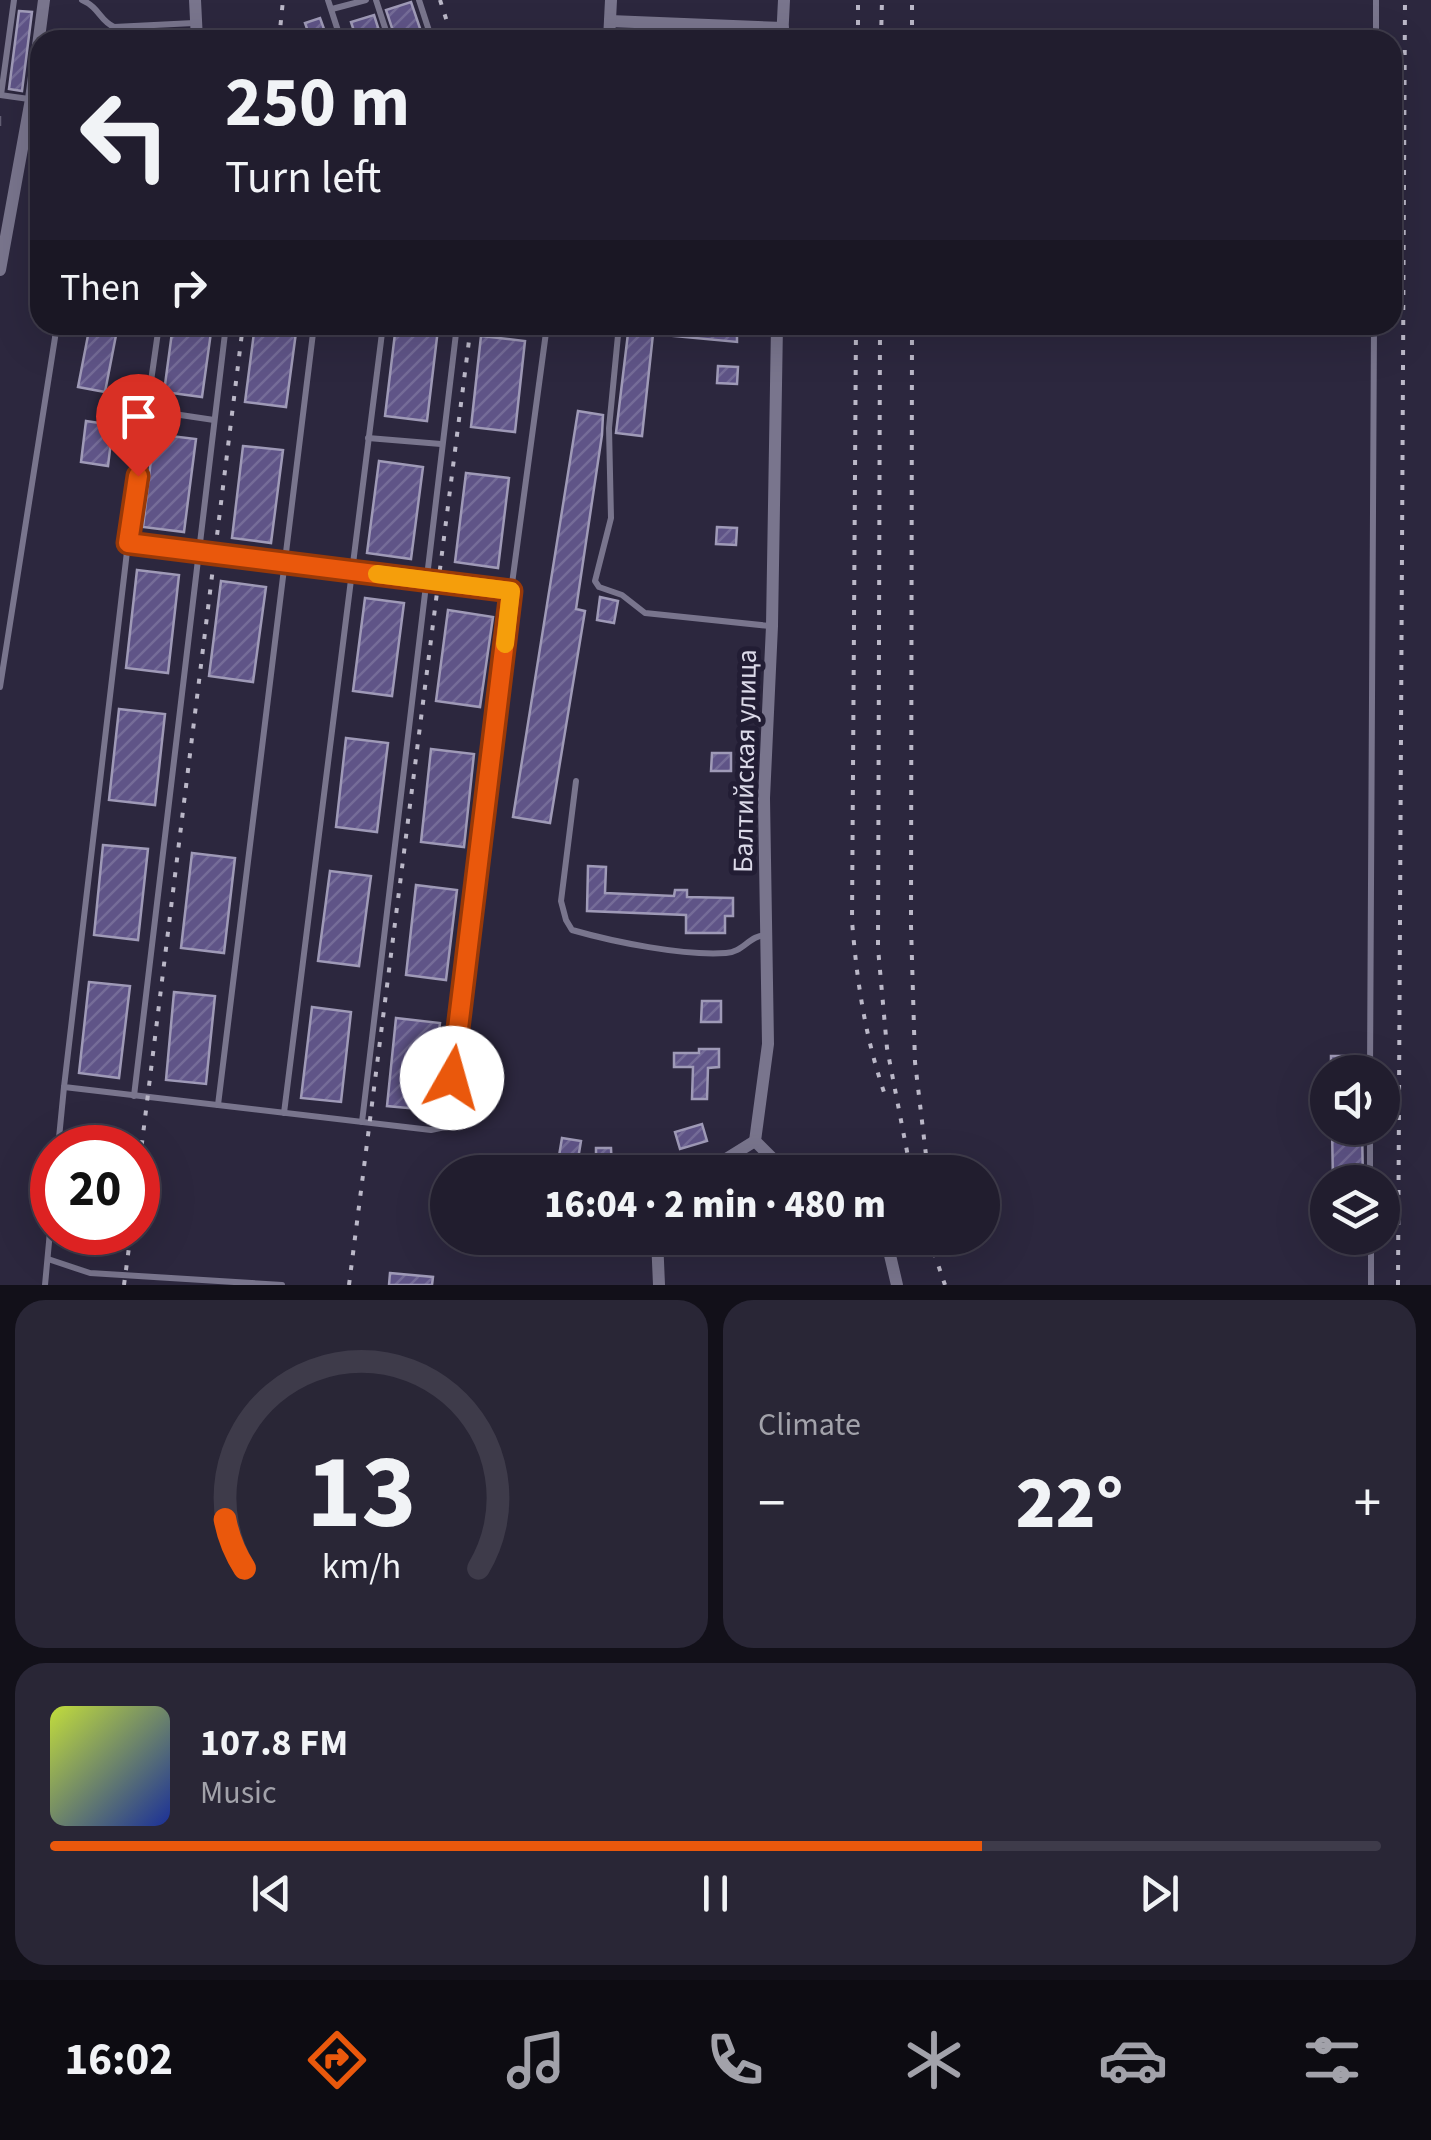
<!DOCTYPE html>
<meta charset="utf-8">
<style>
:root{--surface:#211d2e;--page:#292636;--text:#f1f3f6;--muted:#a2a2aa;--line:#3e3b4a;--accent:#ea580c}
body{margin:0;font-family:"Source Sans 3",sans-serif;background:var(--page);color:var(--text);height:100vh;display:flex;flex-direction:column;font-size:38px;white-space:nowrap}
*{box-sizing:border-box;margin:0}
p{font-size:32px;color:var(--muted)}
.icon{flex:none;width:55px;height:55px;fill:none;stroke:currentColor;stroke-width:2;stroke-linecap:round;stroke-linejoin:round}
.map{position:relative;height:1285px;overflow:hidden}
.panel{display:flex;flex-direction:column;gap:15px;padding:15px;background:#121019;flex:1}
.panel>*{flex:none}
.banner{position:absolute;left:30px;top:30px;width:1372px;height:305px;border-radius:30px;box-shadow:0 10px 40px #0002,0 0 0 2px var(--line);background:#211d2e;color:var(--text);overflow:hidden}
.buttons{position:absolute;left:1310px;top:1055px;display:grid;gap:20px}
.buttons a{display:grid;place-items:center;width:90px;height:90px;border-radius:50%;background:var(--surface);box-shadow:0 10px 40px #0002,0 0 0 2px var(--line);font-size:50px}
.speed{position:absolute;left:30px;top:1125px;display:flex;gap:20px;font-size:50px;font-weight:700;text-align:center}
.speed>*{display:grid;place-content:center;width:130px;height:130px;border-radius:50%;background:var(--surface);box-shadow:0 10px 40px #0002,0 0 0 2px var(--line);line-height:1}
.speed .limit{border:15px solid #d22;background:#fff;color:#111}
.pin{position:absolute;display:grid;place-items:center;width:85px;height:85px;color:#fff;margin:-102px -42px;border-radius:50% 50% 50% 0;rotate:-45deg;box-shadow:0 0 10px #0007}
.pin .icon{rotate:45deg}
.me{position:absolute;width:110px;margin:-55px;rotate:7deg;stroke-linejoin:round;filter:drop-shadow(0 0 8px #0008)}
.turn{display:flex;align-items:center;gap:35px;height:210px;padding:0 30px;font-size:45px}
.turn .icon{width:130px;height:130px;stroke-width:2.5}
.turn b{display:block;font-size:70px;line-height:85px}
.then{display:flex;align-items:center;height:95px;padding:0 30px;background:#0003;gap:20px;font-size:38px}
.big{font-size:75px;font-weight:800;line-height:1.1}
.panel .widget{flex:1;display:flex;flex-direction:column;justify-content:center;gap:15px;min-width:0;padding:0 35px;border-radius:30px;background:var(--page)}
.panel .dial{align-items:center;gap:0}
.dial svg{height:260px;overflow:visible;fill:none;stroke:var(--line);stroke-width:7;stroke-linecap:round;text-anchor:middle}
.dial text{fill:var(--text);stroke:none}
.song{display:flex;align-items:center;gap:30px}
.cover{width:120px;height:120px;border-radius:15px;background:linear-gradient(135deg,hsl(70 70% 55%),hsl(230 70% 35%))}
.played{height:10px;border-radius:5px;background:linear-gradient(90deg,var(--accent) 70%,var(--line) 70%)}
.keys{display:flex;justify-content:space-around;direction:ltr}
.heat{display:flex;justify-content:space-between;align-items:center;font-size:55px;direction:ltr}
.panel .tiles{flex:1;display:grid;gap:15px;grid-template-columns:1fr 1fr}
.widget:last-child{grid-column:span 2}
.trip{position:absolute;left:430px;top:1155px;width:570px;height:100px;border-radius:50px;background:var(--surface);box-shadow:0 10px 40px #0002,0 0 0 2px var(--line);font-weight:800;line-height:100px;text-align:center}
.menu{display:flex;height:160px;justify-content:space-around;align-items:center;background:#0d0c12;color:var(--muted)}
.menu .icon{width:70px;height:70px}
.menu .current{color:var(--accent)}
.menu b{font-size:45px;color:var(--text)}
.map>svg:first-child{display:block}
</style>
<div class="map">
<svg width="1431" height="1285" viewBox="0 0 1431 1285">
<defs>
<pattern id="building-hatch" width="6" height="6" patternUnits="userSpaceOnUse" patternTransform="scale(2.5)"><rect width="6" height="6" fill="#5f5487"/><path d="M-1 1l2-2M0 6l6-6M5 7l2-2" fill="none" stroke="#756c98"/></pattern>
</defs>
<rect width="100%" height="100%" fill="#2c273e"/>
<g fill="url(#building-hatch)" stroke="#9f9ab7" stroke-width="2.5">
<polygon points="411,2 424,40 396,40 386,10"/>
<polygon points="19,11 32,12 22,91 9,89"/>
<polygon points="374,15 382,40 357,40 351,22"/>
<polygon points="320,18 328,40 311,40 305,23"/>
<polygon points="90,325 118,325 105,392 78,387"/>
<polygon points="173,325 212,325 202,397 164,392"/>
<polygon points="255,325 297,325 286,407 245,402"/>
<polygon points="396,325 438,329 427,421 385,416"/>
<polygon points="629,325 737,325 737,342 653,334 642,436 616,433"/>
<polygon points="481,336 525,341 515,432 471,427"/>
<polygon points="718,366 738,367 737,384 717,383"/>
<polygon points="578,411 603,415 602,435 576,609 585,611 550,823 513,817"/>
<polygon points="86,421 113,425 108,466 81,462"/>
<polygon points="154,434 196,439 184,532 143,527"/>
<polygon points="243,446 283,450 271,543 232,538"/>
<polygon points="379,461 423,467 411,559 367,553"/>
<polygon points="466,473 509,478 498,568 455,562"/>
<polygon points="717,527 737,528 736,545 716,544"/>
<polygon points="137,570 179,575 168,673 126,668"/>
<polygon points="221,581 266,587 253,682 209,676"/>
<polygon points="600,597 618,601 614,623 597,620"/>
<polygon points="365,598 404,603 392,696 353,691"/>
<polygon points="448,610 493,617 480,707 436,701"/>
<polygon points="119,709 165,714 155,805 109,800"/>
<polygon points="346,738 388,743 377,832 336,827"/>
<polygon points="431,749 474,754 464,847 421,842"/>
<polygon points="712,753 731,753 731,771 711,771"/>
<polygon points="103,845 148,849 138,940 94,935"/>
<polygon points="192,853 235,858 224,953 181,948"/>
<polygon points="588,866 606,867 605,893 674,896 675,890 687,890 687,897 733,898 733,916 725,916 725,933 686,933 686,915 587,911"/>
<polygon points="330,871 371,876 359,966 318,961"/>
<polygon points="416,885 457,890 446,980 406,975"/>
<polygon points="89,982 130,986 119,1078 79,1073"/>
<polygon points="174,992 215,996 206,1084 166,1080"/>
<polygon points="702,1001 721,1001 721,1022 701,1022"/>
<polygon points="312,1007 351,1012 341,1102 301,1098"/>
<polygon points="396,1018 440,1023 429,1110 387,1106"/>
<polygon points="699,1049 719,1049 719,1067 708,1068 707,1099 692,1099 693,1067 674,1067 674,1053 699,1053"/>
<rect x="1331" y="1056" width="30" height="16"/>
<polygon points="702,1124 707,1141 680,1149 675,1132"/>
<polygon points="1332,1128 1362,1128 1363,1182 1333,1182"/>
<polygon points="562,1138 581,1141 576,1171 557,1168"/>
<polygon points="596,1148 611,1148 612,1171 596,1171"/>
<polygon points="390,1273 433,1277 432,1285 389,1285"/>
</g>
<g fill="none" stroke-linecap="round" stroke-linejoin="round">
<polyline stroke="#625e73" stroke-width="2.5" stroke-dasharray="10 5" stroke-linecap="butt" points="0,116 0,131"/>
<g stroke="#79758d" stroke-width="6">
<path d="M82,0C100,8 99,20 114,27L194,23"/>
<polyline points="328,0 341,40"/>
<polyline points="376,0 389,40"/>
<polyline points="419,0 432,40"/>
<polyline points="332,9 366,0"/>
<polyline points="1376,40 1376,0"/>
<polyline points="0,95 29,99"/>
<polyline points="1,95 14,0"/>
<polyline points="159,325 128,543 64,1087 431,1130 445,1127 448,1115 511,591 547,325"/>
<polyline points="509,325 546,329"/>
<polyline points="619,325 609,428 611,518 595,581 599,587 622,595 645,613 770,626"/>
<polyline points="147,410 214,420"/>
<polyline points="368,438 441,444"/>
<polyline points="128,543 511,591"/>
<polyline points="0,687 57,325"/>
<path d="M576,781L561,901L566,920L572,930C614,942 683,956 726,953C744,952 749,935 767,935"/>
<polyline points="1370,1072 1374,325"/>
<polyline points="134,1096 226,325"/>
<polyline points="218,1105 314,325"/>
<polyline points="284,1113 383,325"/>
<polyline points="362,1122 457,325"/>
<polyline points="1370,1128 1370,1182"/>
<polyline points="58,1148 64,1087"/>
<polyline points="1371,1238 1371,1285"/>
<polyline points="48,1259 90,1273 282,1285"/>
<polyline points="45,1285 52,1210"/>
</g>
<g stroke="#79758d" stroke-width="12">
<polyline points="195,0 197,40"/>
<polyline points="610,21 783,28"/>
<polyline points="609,40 611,0"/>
<polyline points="782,40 784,0"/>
<polyline points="0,270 31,99 44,0"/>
<polyline points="777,325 772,626 764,798 768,1044 755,1141 779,1165 800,1172"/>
<polyline points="705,1172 755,1141"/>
<polyline points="657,1238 659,1285"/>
<polyline points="886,1238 897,1285"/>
</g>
<g stroke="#bbb8c8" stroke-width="4" stroke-dasharray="5 10" stroke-linecap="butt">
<polyline points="440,0 453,40"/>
<polyline points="279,40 283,0"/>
<polyline points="858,40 858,0"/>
<polyline points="881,40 882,0"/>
<polyline points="912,40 912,0"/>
<path d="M856,325L852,921C857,982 865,1037 885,1095"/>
<polyline points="880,325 878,948 887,1048 911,1172"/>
<polyline points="912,325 911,926 915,1062 928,1172"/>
<polyline points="138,1175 243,325"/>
<polyline points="929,1238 945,1285"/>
<polyline points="124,1285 131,1232"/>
<polyline points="349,1285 471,325"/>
<polyline points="1398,1285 1405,0"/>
</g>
</g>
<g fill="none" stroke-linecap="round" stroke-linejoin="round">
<defs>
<polyline id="route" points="138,476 128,543 511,591 452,1078"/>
</defs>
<use href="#route" stroke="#983908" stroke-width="25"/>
<use href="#route" stroke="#ea580c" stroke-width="18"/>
<polyline stroke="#f59e0b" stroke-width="18" points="377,574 511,591 505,644"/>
</g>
<g text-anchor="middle" stroke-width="10" stroke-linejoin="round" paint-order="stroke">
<g font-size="28" fill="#dcdae9" stroke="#221d34">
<text transform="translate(744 761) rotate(-89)" y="10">Балтийская улица</text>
</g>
</g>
</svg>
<div class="buttons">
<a><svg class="icon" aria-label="sound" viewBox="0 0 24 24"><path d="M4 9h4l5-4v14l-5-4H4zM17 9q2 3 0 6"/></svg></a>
<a><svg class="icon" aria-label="layers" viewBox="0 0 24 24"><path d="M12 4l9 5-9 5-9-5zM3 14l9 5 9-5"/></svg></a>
</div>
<div class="speed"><div class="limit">20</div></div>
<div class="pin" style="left:138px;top:476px;background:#d93025"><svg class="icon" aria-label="arrive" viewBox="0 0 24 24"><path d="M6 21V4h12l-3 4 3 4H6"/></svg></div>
<svg class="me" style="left:452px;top:1078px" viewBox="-20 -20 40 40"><circle r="19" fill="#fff"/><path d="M0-13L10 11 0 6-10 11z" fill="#ea580c"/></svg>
<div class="trip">16:04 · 2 min · 480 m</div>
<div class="banner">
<div class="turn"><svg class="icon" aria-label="left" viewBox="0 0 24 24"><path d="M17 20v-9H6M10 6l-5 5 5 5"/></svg><div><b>250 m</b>Turn left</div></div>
<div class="then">Then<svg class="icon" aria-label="right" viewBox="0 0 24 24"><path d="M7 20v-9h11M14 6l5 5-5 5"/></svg></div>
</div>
</div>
<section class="panel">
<div class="tiles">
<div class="widget dial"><svg viewBox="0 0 100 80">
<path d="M14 69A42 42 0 1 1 86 69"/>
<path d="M14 69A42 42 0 0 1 8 54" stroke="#ea580c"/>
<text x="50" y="56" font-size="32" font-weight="700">13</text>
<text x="50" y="72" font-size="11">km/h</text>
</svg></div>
<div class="widget"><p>Climate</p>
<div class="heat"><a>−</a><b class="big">22°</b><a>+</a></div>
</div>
<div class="widget">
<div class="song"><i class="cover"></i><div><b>107.8 FM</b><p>Music</p></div></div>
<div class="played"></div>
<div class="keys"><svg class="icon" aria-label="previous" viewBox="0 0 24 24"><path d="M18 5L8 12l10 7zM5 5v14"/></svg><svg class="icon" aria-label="pause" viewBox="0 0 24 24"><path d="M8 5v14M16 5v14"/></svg><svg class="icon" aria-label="next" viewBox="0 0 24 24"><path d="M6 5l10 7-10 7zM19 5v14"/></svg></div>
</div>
</div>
</section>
<nav class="menu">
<b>16:02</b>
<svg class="icon current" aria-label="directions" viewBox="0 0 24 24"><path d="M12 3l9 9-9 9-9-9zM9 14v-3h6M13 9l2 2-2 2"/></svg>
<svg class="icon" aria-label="music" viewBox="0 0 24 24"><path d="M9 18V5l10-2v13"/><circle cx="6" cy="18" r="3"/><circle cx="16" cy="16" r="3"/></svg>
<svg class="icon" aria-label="phone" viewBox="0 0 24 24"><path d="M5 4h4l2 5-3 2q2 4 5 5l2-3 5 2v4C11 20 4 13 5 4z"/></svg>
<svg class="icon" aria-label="climate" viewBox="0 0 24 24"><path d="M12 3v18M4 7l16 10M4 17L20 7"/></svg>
<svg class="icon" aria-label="car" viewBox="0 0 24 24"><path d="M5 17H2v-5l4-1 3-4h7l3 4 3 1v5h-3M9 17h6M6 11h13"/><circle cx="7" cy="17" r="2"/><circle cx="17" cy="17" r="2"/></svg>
<svg class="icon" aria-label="filters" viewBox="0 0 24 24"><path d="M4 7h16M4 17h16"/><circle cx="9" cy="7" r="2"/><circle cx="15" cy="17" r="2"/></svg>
</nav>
